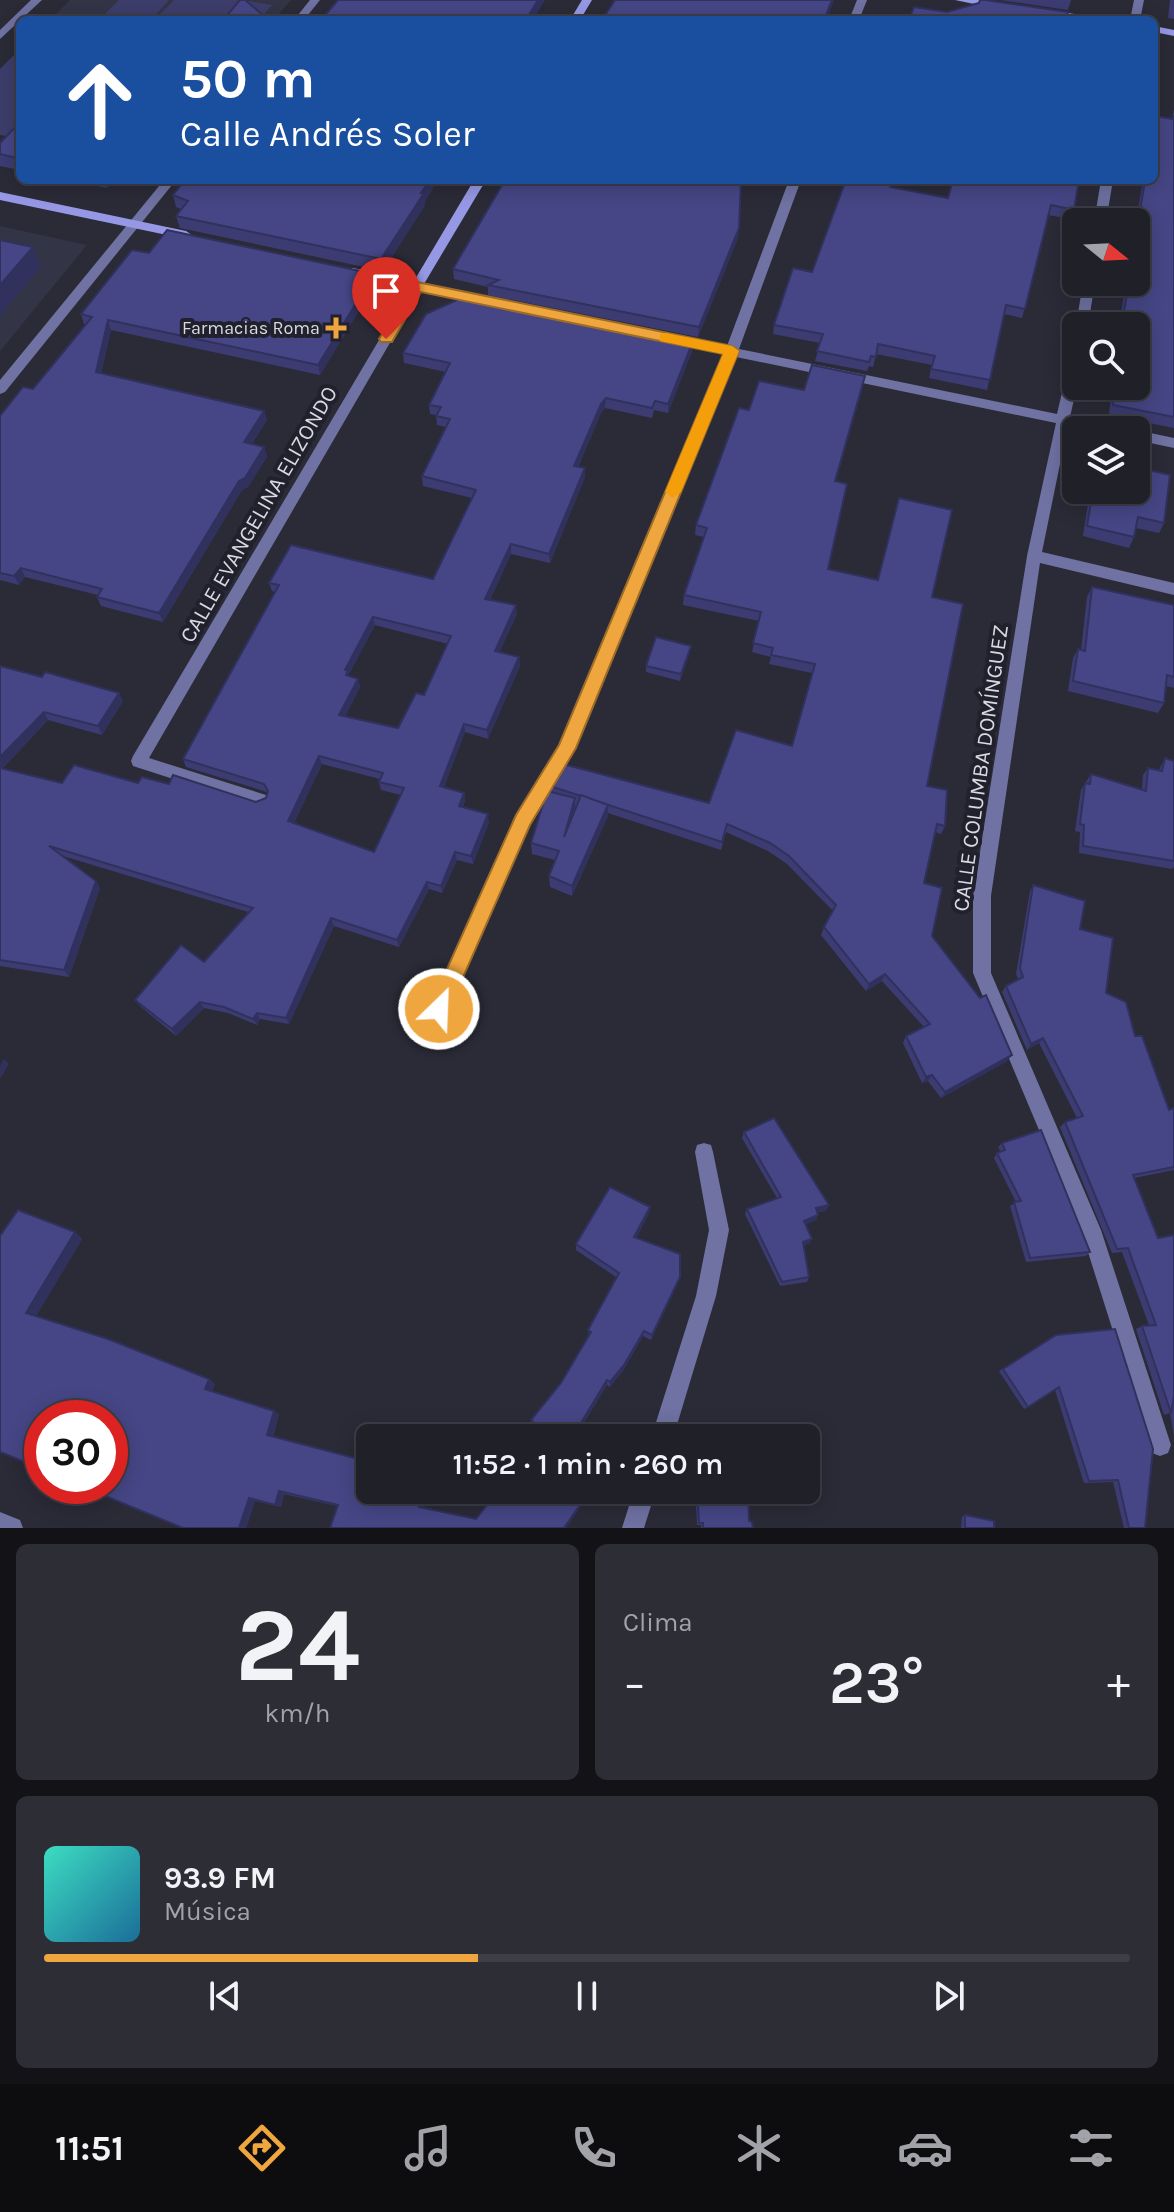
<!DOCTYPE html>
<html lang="es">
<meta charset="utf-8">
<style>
:root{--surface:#202029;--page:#2d2d35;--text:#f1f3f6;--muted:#a2a3a8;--line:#3d3e46;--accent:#f0a63e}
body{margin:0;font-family:Karla,sans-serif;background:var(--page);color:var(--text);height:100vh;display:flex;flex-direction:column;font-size:30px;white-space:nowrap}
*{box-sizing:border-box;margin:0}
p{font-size:26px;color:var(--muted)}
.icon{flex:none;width:44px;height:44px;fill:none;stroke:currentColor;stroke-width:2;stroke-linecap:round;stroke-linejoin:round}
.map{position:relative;height:1528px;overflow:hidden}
.sheet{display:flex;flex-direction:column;gap:16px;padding:16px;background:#121217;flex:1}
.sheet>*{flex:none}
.hud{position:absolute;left:16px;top:16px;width:1142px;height:168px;border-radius:12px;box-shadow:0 4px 20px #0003,0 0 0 2px var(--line);background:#1a4fa0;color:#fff;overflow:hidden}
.needle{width:52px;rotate:108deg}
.fabs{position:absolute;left:1062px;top:208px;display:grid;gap:16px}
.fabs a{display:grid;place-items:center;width:88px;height:88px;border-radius:12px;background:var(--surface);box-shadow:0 4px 20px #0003,0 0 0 2px var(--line);font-size:40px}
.speed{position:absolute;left:24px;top:1400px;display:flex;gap:16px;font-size:40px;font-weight:700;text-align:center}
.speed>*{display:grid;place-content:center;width:104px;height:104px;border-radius:50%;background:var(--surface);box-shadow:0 4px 20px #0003,0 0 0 2px var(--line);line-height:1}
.speed .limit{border:12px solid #d22;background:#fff;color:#111}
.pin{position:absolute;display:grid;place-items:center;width:68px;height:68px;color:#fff;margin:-82px -34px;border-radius:50% 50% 50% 0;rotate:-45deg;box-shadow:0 0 8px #0007}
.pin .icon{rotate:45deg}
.me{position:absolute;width:88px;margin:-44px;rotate:24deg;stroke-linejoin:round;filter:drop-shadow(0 0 6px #0008)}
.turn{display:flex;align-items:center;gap:28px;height:168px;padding:0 32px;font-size:36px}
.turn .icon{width:104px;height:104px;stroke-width:2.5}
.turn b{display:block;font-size:56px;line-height:68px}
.big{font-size:60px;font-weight:600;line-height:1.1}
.sheet .card{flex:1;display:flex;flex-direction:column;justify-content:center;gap:12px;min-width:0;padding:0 28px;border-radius:12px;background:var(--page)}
.sheet .dial{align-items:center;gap:0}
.dial b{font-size:104px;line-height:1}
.song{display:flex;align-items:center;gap:24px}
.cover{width:96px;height:96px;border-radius:12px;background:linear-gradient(135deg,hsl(170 70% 55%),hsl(200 70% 35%))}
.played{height:8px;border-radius:4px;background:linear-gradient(90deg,var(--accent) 40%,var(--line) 40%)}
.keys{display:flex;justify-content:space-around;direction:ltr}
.heat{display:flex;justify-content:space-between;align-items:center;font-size:44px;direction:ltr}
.sheet .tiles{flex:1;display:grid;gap:16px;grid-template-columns:1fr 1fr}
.card:last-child{grid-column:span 2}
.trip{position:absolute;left:356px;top:1424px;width:464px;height:80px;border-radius:12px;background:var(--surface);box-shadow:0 4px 20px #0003,0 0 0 2px var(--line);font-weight:600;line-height:80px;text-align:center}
.tab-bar{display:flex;height:128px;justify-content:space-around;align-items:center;background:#0d0d10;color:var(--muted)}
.tab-bar .icon{width:56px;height:56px}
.tab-bar .active{color:var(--accent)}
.tab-bar b{font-size:36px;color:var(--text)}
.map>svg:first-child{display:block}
</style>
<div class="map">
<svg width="1174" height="1528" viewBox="0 0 1174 1528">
<rect width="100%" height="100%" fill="#2a2b37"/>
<g fill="#333446">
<polygon points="70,0 291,0 274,20 50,20"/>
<polygon points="0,226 87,245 0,351"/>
</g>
<g fill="#3d3d6b">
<polygon points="119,0 169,0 151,20 105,14"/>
<polygon points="174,0 243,0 272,5 259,20 155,19"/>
<polygon points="20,49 20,136 17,138 0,135 0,69"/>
</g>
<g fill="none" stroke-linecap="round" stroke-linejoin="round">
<g fill="#6f72a2" fill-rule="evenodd">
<polygon points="31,0 42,0 0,39 0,30"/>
<polygon points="310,0 320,0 304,20 294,20"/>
<polygon points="857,0 867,0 859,20 849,20"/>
<polygon points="1134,0 1144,0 1140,20 1130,20"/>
<polygon points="164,180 176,180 5,392 0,394 0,380"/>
<polygon points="789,180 801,180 739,349 1057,414 1070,358 1076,354 1077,386 1070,417 1113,425 1120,430 1090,430 1068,425 1042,552 1174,583 1174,595 1040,563 991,896 991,973 1101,1230 1171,1445 1168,1453 1160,1456 1152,1453 1149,1445 1081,1230 973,973 973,896 1027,556 1056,423 736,357 575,748 529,824 445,1015 439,1017 433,1015 430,1009 516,815 560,745 724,354 672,343 666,339 672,335 727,346"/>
<polygon points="1101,180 1113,180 1106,222 1094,222"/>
<polygon points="417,282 484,296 490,300 484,304 420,291 149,758 266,795 268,800 266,805 260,807 133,766 131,761 133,756 411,286"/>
<polygon points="1083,282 1095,282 1088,326 1076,326"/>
<polygon points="1136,430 1174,438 1174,448 1136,440"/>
<polygon points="704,1143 711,1145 713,1152 729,1230 716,1296 673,1438 651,1438 696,1296 709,1230 695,1152 697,1145"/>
<polygon points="634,1490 656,1490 644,1528 622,1528"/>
<polygon points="0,1512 20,1520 23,1528 0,1528"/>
</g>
<g fill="#9698e6" fill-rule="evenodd">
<polygon points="582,0 592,0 580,20 570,20"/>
<polygon points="955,0 979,0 1003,6 998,9"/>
<polygon points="1048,10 1094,17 1099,20 1074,20 1044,15 1044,11"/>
<polygon points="1154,26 1174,30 1174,36 1154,32"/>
<polygon points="474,180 486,180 421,289 349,275 349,269 353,268 414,281"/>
<polygon points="0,192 186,231 192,235 186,239 0,200"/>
</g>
</g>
<g fill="#3c3c73" fill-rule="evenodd">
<polygon points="1000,0 1071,0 1068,10"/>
<polygon points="1170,0 1174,0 1174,19 1168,18"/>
<polygon points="1174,109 1174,428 1109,415 1112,386 1136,386 1136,326 1119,326 1126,282 1136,282 1136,222 1143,180 1154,180 1154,120 1155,116 1172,119"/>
<polygon points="20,122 20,170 0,166 0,154"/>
<polygon points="68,180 114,180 107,188"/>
<polygon points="505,180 741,180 738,238 698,337 488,295 488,287 454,279 453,269"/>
<polygon points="953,180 1074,210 1071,219 1048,215 1022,318 1004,314 987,390 929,378 932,365 876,354 873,367 869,366 867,371 815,361 820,343 773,334 774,325 812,272 891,188 948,198"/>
<polygon points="173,195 425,202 425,205 383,271 180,228 176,216 181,209 176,207"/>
<polygon points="149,253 375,284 320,375 111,330 101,374 264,411 267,420 252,444 264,447 267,457 248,487 242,490 163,622 101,606 97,597 98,595 25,577 19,585 0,580 0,416 33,389 86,324 84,324 81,314"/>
<path d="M692,351L668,413L654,410L652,418L605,408L601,413L578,467L585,477L550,563L511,554L490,600L517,614L499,653L519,657L520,666L488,739L465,732L444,787L464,793L465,800L463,807L489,822L473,864L457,860L442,893L429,889L399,947L334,926L289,1024L260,1019L257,1025L228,1013L204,1008L176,1036L140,1006L135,1000L204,962L248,912L63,856L96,881L100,888L69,977L0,966V666L123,701L102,735L48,720L2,769L62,783L169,784L256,802L266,798L267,792L186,767L183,759L275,592L272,591L269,583L433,579L472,498L423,486L422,476L446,427L437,425L436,415L430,414L429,405L446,372L404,363L403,353ZM375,625L448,644L424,695L398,728L345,716L360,687L358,679L349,676V674ZM322,764L380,779L379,782L381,790L401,795L374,852L294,823Z"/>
<polygon points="863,386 836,481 828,569 932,597 927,786 945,826 941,834 935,832 924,883 932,936 1007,1061 941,1098 928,1081 922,1083 903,1043 906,1036 924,1027 882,981 866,991 821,935 824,927 833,911 787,864 768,851 726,832 721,850 608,813 608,816 572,896 550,887 549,876 555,860 532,854 531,843 551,792 550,786 709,803 792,746 812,673 769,664 771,657 752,652 759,621 683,605 684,595 704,537 695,535 696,525 749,410 804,390"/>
<polygon points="1090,490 1136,490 1164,523 1159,533 1136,528 1134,537 1129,548 1083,536"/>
<polygon points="1092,587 1174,605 1174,688 1166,686 1164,703 1158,713 1068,691 1073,658 1078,649 1081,650 1087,597"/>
<polygon points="690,652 680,681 646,672 646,666"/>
<polygon points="1165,758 1174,761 1174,867 1172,869 1079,853 1080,832 1075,831 1081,790 1091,774 1142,789 1143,775 1148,768 1159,770"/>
<polygon points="1033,885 1080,929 1106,993 1135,1036 1169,1110 1174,1108 1174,1170 1134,1178 1158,1238 1174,1235 1174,1436 1170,1413 1164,1415 1136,1329 1142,1326 1149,1325 1122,1252 1112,1253 1060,1127 1065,1122 1077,1118 1039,1043 1027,1050 1002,992 1006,986 1018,979 1016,974 1030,891"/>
<polygon points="744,1132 826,1211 818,1212 818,1215 816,1220 806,1224 810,1243 803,1246 809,1277 807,1282 780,1286 745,1214 747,1209 777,1198 742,1138"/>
<polygon points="1002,1143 1090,1252 1086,1256 1026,1262 1010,1206 1016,1202 994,1158 997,1153 1001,1152 998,1147"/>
<polygon points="650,1207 649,1213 636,1238 678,1283 651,1340 643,1336 624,1369 610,1387 607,1385 575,1437 543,1433 532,1424 531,1420 561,1383 589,1336 588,1330 616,1277 576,1250 576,1244"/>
<polygon points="75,1232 82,1239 36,1316 209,1379 215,1384 212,1391 279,1414 273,1437 370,1490 430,1490 423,1507 476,1519 589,1494 566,1528 330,1528 337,1506 284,1494 281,1507 255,1501 246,1528 182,1528 0,1452 0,1236"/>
<polygon points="1056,1335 1145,1528 1124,1528 1113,1482 1084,1483 1055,1390 1024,1409 999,1371"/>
<polygon points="695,1490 748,1490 749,1521 753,1528 701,1528 701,1525 697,1525"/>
<polygon points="965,1515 994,1528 961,1528 962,1517"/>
</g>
<g fill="#31315e">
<polygon points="538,0 545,0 533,20 526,20"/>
<polygon points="832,0 834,0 827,20 824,20"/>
<polygon points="104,180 114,180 107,188"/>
<polygon points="430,180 438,180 425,202 425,205 383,271 381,259"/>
<polygon points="739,228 738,238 698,337 699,327"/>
<polygon points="33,247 41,267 0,316 0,285"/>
<polygon points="374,274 375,284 320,375 318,365"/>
<polygon points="108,320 111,330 99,382 96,372"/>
<polygon points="693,341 692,351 668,413 668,404"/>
<polygon points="606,398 605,408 601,413 574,475 574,466 601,404"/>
<polygon points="264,411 267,420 247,452 244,442"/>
<polygon points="264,447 267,457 248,487 242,490 163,622 159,613 239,481"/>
<polygon points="585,468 585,477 550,563 549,554"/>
<polygon points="511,544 511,554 486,608 485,599"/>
<polygon points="21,568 25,577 19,585 14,576"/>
<polygon points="516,605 517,614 496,660 495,651"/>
<polygon points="373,617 375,625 349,674 350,679 348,684 345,670"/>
<polygon points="691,646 690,652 680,681 681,674"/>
<polygon points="519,657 520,666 488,739 487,730"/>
<polygon points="358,679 360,687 342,724 339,715"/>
<polygon points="119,693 123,701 102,735 98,726"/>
<polygon points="44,712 48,720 0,771 0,757"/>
<polygon points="464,724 465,732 441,794 440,786"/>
<polygon points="319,756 322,764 291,829 288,821"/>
<polygon points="464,793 465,800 460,814 459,806"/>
<polygon points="575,798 575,810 564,837"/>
<polygon points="608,805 608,816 572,896 572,886"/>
<polygon points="488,814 489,822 473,864 471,856"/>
<polygon points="455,852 457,860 442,893 441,886"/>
<polygon points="96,881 100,888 69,977 64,970"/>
<polygon points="427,882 429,889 399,947 397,940"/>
<polygon points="331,918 334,926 289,1024 286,1018"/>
<polygon points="885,974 882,981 866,991 869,984"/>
<polygon points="200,1002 204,1008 176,1036 172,1029"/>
<polygon points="257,1013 260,1019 257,1025 253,1019"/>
<polygon points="1043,1038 1039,1043 1027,1050 1031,1044"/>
<polygon points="1012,1055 1007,1061 941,1098 945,1092"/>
<polygon points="4,1059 9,1064 0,1079 0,1066"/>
<polygon points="932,1075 928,1081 922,1083 926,1077"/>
<polygon points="829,1205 826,1211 813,1213 816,1208"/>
<polygon points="650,1207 649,1213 634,1243 634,1237"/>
<polygon points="818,1215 816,1220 802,1226 804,1221"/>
<polygon points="75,1232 82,1239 35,1318 26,1313"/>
<polygon points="812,1239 810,1243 800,1247 803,1242"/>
<polygon points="680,1277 678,1283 651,1340 652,1335"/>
<polygon points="644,1331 643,1336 624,1369 610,1387 610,1382"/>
<polygon points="209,1379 215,1384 211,1393 205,1389"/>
<polygon points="607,1380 607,1385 574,1438 573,1436"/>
<polygon points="274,1411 279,1414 272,1438 267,1435"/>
<polygon points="426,1490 430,1490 422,1509 419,1507"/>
<polygon points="279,1491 284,1494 281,1507 275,1505"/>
<polygon points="589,1492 589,1494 566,1528 564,1528"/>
<polygon points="249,1498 255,1501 246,1528 239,1528"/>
</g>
<g fill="#464686" stroke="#31315e" stroke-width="2" fill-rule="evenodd">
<polygon points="240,0 245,0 263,15 259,20 223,20"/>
<polygon points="338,0 538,0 526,20 321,20"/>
<polygon points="615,0 832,0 824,20 602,20"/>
<polygon points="980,0 985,0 1068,12 1066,20 909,20 914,7 947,12 979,3"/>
<polygon points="1174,115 1174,417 1113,405 1115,386 1136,386 1136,326 1122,326 1123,317 1129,282 1136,282 1136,236 1145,180 1154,180 1154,125 1155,116 1173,119"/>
<polygon points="20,122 20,159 0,154 0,143"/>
<polygon points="185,180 430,180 421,193 424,193 381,259 176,216 188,201 173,195"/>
<polygon points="505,180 741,180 739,228 699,327 488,285 499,280 453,269"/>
<polygon points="846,180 892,180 890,187 948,198 953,180 1079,180 1074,210 1051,205 1025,309 1006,305 990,380 931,369 935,356 878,344 876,357 871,356 869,362 817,351 823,334 774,325 793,268 812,272"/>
<polygon points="167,230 374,274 318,365 108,320 96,372 264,411 244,442 264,447 245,478 239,481 159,613 97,597 102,589 21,568 14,576 0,573 0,416 23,387 33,389 92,317 81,314 132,250 149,253"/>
<polygon points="0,240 33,247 0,285"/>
<path d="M468,295L693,341L668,404L655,401L652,408L606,398L601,404L574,466L585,468L549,554L511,544L485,599L516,605L495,651L519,657L487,730L464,724L440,786L464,793L459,806L488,814L471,856L455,852L441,886L427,882L397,940L331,918L286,1018L257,1013L253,1019L224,1007L200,1002L172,1029L135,1000L181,945L204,962L253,908L49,846L96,881L64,970L0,960V768L62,783L74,765L138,783L142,777L169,784L173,775L256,802L266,798L268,791L264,784L183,759L279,585L269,583L291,545L433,579L476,490L422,476L450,419L436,416L441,407L429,405L450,363L403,353L426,314ZM373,617L451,636L424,695L416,693L398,728L339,715L358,679L346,675L348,671L345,670ZM319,756L383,773L379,782L404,788L374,852L288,821Z"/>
<polygon points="812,365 865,376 835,481 847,484 828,569 878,580 899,498 952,510 932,597 963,604 927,786 947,790 945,826 937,824 924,883 942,888 932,936 980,998 986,995 1012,1055 945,1092 932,1075 926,1077 906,1036 930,1024 885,974 869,984 824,927 836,905 789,856 770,843 727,824 722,842 550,786 563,764 709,803 736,730 792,746 815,664 771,655 773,648 753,643 761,612 684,595 707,528 696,525 739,408 749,410 759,381 804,390"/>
<polygon points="1136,467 1170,475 1164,523 1138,517 1134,537 1087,526 1093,490 1136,490"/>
<polygon points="1092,587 1174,605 1174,677 1167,675 1164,703 1073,681 1078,649 1085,651"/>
<polygon points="656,637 691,646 681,674 646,666"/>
<polygon points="0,666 42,677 45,672 119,693 98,726 44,712 0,757"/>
<polygon points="1165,758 1174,761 1174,861 1083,846 1084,825 1080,824 1085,783 1090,784 1091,774 1146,791 1148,768 1162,771"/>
<polygon points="547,791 575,798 564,837 581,795 608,805 572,886 549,876 559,851 531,843"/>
<polygon points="1033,885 1085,901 1080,929 1113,938 1106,993 1126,1002 1135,1036 1142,1036 1169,1110 1174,1108 1174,1167 1133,1175 1158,1238 1174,1235 1174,1398 1174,1396 1171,1413 1142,1326 1156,1325 1128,1248 1117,1249 1065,1122 1083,1116 1043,1038 1031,1044 1006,986 1023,977 1020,968"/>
<polygon points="774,1118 829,1205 816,1208 818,1215 804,1221 812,1239 803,1242 809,1277 782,1282 747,1209 781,1197 744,1132"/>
<polygon points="1041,1130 1090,1252 1030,1258 1014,1202 1021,1201 997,1153 1005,1150 1002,1143"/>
<polygon points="610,1187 650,1207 634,1237 680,1254 680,1277 652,1335 644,1331 624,1365 610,1382 607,1380 573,1436 576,1438 539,1438 544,1432 531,1420 561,1383 591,1332 588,1330 619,1273 576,1244"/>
<polygon points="18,1210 75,1232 26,1313 108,1339 209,1379 205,1389 274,1411 267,1435 370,1462 370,1490 426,1490 419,1507 476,1519 499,1490 587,1490 589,1492 564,1528 330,1528 338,1505 279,1491 275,1505 249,1498 239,1528 183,1528 81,1486 110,1486 110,1418 42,1418 42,1469 0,1452 0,1236"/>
<polygon points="1115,1329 1153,1449 1145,1528 1129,1528 1118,1480 1089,1481 1059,1387 1028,1407 1003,1369 1056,1335"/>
<polygon points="697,1490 748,1490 749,1521 752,1522 753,1528 703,1528 703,1523 699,1523"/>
<polygon points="965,1515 994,1521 994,1528 965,1528"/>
</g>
<polygon fill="#f0a63e" stroke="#9c6c28" stroke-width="2" points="417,282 732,346 739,351 576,748 530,825 446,1016 439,1019 432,1016 429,1009 516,815 559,745 723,354 421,292 392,342 381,342 379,339 410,286"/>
<polygon fill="#f59e0b" points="666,333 732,346 739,351 681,492 673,498 665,492 723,354 660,341 660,334"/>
<path fill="#f0a63e" stroke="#20212d" stroke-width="3" d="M332 316h8v8h8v8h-8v8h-8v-8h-8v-8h8z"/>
<g text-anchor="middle" stroke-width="8" stroke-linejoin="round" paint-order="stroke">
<g font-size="18" fill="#d8d9e1" stroke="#20212d" text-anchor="end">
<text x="320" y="334">Farmacias Roma</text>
</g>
<g font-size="22" fill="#d8d9e1" stroke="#20212d">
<text transform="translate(258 514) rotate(-60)" y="8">CALLE EVANGELINA ELIZONDO</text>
<text transform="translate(980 768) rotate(-82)" y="8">CALLE COLUMBA DOMÍNGUEZ</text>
</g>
</g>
</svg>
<div class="fabs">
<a><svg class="needle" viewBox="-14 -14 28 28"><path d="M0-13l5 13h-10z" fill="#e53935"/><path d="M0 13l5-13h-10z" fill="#a2a3a8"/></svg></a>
<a><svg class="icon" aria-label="search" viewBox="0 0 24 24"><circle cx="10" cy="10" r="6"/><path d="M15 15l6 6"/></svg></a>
<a><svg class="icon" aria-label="layers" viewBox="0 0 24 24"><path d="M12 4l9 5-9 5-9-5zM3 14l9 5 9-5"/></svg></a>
</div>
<div class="speed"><div class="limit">30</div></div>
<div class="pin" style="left:386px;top:339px;background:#d93025"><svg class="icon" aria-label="arrive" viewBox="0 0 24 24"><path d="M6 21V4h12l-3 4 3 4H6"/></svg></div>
<svg class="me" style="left:439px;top:1009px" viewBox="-20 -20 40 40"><circle r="17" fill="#f0a63e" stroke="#fff" stroke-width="3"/><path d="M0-11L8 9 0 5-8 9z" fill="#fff"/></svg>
<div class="trip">11:52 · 1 min · 260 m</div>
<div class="hud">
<div class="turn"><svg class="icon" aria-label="ahead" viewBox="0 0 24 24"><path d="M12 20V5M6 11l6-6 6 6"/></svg><div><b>50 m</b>Calle Andrés Soler</div></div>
</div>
</div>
<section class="sheet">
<div class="tiles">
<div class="card dial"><b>24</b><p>km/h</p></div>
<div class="card"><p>Clima</p>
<div class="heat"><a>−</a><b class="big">23°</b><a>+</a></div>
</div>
<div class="card">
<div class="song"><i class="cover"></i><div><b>93.9 FM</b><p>Música</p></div></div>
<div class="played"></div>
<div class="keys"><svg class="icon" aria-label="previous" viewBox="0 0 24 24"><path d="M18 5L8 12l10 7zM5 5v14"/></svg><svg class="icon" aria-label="pause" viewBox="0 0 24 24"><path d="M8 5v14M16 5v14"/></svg><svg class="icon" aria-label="next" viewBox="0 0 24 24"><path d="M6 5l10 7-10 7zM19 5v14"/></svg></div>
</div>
</div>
</section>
<nav class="tab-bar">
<b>11:51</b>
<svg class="icon active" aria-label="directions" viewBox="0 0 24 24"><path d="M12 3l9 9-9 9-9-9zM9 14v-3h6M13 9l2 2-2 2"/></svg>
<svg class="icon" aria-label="music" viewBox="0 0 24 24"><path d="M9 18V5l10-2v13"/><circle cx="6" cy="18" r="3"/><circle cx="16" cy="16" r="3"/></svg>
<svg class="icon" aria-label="phone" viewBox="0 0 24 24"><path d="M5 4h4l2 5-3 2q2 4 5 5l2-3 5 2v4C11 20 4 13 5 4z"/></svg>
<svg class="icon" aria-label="climate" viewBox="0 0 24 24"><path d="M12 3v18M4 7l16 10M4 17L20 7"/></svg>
<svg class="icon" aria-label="car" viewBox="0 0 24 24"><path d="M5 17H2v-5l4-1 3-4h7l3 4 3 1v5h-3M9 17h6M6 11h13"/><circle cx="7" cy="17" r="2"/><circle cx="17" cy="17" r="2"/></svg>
<svg class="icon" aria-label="filters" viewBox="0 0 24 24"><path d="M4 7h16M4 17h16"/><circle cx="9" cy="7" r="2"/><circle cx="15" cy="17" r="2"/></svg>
</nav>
